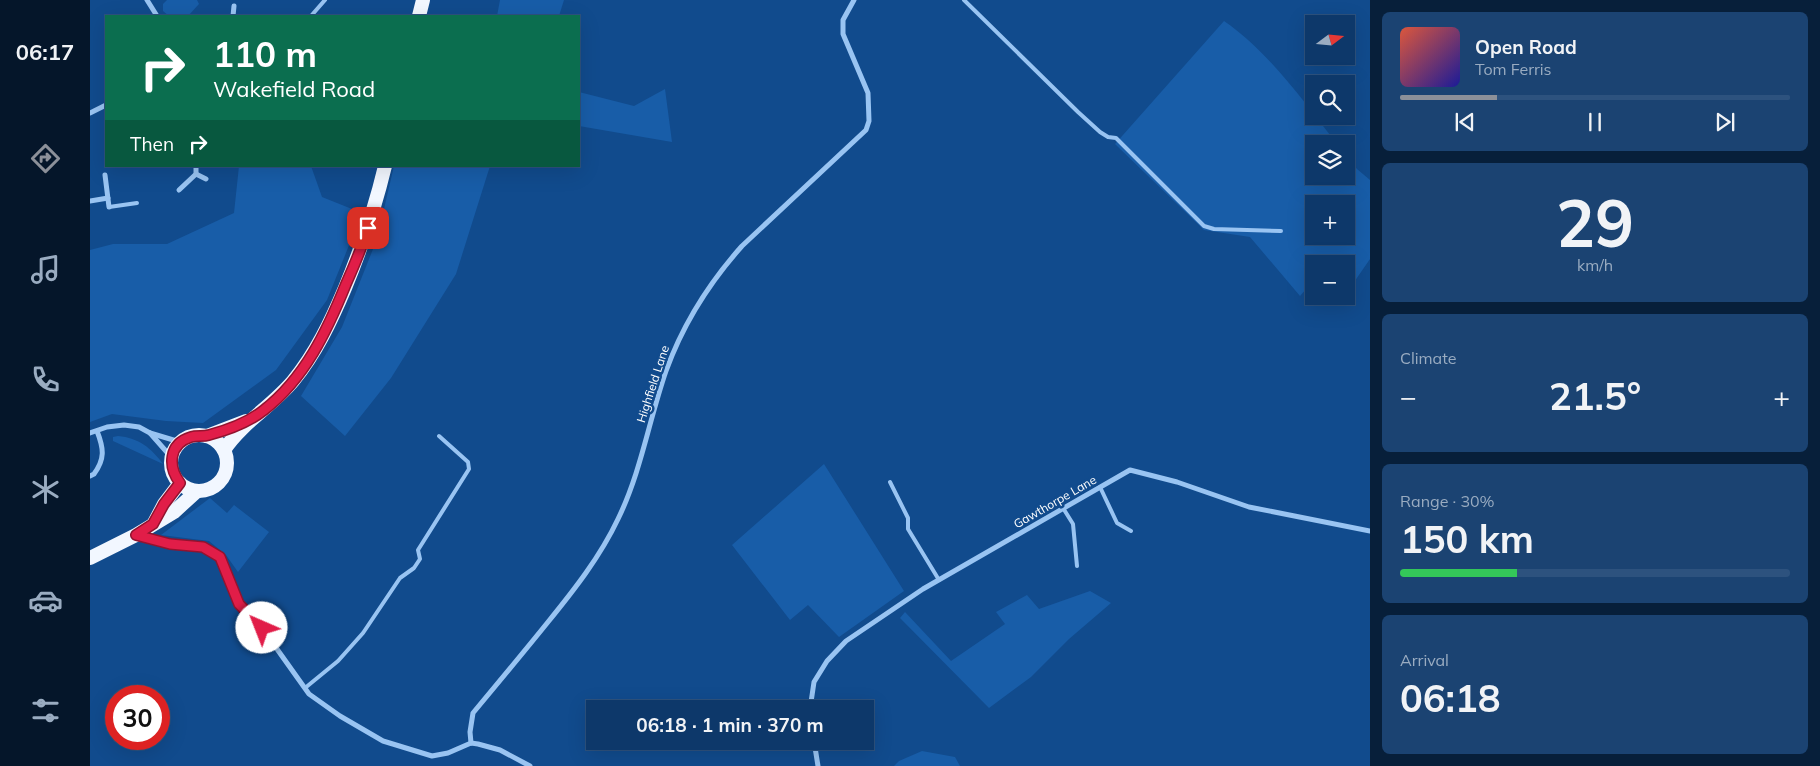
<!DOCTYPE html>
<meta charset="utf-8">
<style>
:root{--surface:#0d386a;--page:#1b4372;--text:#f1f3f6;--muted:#9aacc1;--line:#2d527e;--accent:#8c9099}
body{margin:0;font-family:Mulish,sans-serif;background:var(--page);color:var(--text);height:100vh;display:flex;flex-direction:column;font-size:19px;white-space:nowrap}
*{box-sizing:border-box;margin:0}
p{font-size:16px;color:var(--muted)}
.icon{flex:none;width:28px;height:28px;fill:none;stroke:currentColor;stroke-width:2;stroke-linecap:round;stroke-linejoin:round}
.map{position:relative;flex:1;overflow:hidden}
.panel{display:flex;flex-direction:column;gap:12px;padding:12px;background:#071f3a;width:450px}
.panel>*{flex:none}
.guide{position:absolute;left:15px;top:15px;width:475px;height:152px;border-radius:0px;box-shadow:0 5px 20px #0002,0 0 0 1px var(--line);background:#0b6e4f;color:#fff;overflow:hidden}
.needle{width:32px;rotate:74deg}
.tools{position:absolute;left:1215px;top:15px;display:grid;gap:10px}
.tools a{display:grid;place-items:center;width:50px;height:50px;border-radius:0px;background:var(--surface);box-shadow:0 5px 20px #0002,0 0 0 1px var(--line);font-size:25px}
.speed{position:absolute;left:15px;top:685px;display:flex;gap:10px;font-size:25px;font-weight:700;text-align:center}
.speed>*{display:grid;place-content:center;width:65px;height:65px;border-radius:50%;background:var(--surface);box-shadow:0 5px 20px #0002,0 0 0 1px var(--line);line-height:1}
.speed .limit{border:8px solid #d22;background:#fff;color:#111}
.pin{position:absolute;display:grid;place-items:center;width:42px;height:42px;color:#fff;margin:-21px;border-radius:10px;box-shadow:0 2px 8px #0006}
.me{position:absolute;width:55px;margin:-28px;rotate:316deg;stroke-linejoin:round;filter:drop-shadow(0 0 4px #0008)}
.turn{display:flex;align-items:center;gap:18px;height:105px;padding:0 25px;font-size:22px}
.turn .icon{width:65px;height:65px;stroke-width:2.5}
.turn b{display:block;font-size:35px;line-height:42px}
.then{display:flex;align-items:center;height:48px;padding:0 25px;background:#0003;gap:10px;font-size:19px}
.big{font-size:38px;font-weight:700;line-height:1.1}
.panel .tile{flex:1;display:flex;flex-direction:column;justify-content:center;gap:8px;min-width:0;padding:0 18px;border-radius:8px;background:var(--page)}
.panel .dial{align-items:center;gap:0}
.dial b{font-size:65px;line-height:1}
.song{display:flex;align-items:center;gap:15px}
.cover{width:60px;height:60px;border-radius:8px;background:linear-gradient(135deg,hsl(10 70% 55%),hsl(240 70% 35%))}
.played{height:5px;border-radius:2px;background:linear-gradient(90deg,var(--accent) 25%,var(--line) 25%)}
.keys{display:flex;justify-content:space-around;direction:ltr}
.heat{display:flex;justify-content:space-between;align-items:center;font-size:28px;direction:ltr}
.charge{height:8px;border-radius:4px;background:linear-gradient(90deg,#34c759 30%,var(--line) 0)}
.trip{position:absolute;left:496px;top:700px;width:288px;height:50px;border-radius:0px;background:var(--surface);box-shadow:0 5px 20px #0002,0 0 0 1px var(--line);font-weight:700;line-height:50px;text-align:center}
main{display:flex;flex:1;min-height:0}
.dock{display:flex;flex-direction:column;width:90px;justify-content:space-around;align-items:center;background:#05162a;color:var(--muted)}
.dock .icon{width:35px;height:35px}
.dock .selected{color:var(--accent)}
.dock b{font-size:22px;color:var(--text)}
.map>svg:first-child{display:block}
</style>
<main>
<nav class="dock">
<b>06:17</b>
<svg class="icon selected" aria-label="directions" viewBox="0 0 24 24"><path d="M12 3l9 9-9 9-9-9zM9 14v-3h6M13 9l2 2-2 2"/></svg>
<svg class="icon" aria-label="music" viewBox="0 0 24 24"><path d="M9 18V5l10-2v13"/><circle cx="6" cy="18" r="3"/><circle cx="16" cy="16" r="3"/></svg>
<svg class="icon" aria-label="phone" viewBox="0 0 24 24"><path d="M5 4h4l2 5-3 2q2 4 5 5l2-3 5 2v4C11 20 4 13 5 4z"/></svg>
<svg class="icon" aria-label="climate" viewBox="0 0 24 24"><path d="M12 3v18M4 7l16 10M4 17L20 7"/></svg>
<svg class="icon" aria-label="car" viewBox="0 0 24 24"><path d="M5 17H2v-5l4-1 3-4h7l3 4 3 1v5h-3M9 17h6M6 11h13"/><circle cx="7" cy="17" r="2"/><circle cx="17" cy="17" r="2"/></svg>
<svg class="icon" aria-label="filters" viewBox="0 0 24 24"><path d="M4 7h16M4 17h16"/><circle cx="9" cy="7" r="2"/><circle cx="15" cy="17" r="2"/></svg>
</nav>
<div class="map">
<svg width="1280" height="766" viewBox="0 0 1280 766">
<rect width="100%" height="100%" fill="#114b8d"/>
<g fill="#185da8" fill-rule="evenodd">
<polygon points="77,0 107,0 109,4 98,16 79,16 73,11 73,4"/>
<polygon points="410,0 474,0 469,16 407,16"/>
<path d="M1134,21C1179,52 1214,102 1247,144H1224V176H1256V156L1267,169L1280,180V259L1260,288L1256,286V264H1224V280L1210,296L1160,237L1114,230L1025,144ZM1224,204H1256V236H1224Z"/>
<polygon points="575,89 582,142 489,126 489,92 544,106"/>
<polygon points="149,166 221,166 232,197 272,213 237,300 186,370 113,423 76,421 22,414 0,422 0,250 23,244 77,244 144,213"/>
<polygon points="304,166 400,166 366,274 301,378 255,436 211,396 252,327 287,239"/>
<path d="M28,436C49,438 61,448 73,464L23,441V437Z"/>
<polygon points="734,464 814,591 749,637 718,605 700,620 642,545"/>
<polygon points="120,498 137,513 144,505 179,532 148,572 136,555 119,541 71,535"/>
<polygon points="1000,591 1021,603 979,639 941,677 899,708 810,618 815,612 861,661 915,624 906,612 937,595 949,609"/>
<polygon points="832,751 865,757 870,766 804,766 809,761"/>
</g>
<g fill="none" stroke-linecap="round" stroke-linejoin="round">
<g stroke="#99c4f2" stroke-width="4">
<polyline points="874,0 988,112 1010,132 1018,137 1026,138 1114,226 1124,229 1191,231"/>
<polyline points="221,16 235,0"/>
<polyline points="19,207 47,203"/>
<polyline points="800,482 818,518 818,529 849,580"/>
<polyline points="1010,487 1027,523 1041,531"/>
<polyline points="973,508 983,524 987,566"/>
<polyline points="215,688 248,661 273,633 310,578 324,568 330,559 328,550 379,469 378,462 349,436"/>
</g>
<g stroke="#99c4f2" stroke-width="5">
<polyline points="57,0 67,16"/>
<polyline points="143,16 144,6"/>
<polyline points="0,113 16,105"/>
<polyline points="106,174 116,179"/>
<polyline points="15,175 19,207"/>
<polyline points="89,190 106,174 106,166"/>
<polyline points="0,201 18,198"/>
<polyline points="0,433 17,427 34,425 49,427 60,433 90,442"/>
<polyline points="60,433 82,458"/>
<path d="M0,476L4,474C15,459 14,449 7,431"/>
<polyline points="48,536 80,544 113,547 130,557 149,605 172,628 219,694 250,716 293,741 342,756 358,753 381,743 388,744 410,750 440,766"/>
<polyline points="720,709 724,682 737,661 756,641 833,589 1040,470 1087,482 1159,507 1280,531"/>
<polyline points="724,741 728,766"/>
<path d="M381,743L380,732L383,713C408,683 433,653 458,622C484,590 510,557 528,519C551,472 559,420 576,371C593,324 619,283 652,246L776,130L779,121L778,93L753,34V20L764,0"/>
</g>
<g stroke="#f2f7ff" stroke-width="14">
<polyline points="329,16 333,0"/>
<circle cx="109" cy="463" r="28"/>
<polyline points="117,436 156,421"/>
<path d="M134,450C152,423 182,406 203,381C226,353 241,321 255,288C271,249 285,208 295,166"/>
<polyline points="64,523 74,504 90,483"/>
<polyline points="0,558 46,535 84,512 107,491"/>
</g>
</g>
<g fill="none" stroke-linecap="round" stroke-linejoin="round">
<defs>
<path id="route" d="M172,628L149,604L130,557L113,547L80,544L46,535L63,524L74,504L90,483C78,467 78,444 101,437C107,435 113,437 119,435C138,430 159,422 174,410C215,378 237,331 256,284C264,266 272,247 278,228"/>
</defs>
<use href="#route" stroke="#92132f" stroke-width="12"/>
<use href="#route" stroke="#e11d48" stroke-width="9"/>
</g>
<g text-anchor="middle" stroke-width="5" stroke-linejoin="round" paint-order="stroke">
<g font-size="12" fill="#fff" stroke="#114b8d">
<text transform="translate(563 384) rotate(-72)" y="4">Highfield Lane</text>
<text transform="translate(965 502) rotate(-30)" y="4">Gawthorpe Lane</text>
</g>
</g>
</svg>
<div class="tools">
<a><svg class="needle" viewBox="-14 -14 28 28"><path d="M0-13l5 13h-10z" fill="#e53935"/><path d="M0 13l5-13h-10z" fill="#9aacc1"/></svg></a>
<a><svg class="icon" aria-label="search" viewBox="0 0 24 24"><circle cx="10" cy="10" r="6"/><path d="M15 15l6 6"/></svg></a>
<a><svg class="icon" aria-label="layers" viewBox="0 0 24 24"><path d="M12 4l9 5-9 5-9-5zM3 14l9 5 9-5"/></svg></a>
<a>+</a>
<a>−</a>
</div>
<div class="speed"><div class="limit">30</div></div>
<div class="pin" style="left:278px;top:228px;background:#d93025"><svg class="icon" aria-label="arrive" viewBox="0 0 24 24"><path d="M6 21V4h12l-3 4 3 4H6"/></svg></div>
<svg class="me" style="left:172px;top:628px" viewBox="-20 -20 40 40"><circle r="19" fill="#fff"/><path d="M0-13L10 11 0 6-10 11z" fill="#e11d48"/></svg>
<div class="trip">06:18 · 1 min · 370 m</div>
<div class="guide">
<div class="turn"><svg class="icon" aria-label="right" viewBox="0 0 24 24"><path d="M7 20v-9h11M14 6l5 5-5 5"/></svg><div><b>110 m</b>Wakefield Road</div></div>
<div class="then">Then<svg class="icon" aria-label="right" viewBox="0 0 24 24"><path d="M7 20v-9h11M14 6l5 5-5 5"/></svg></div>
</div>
</div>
<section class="panel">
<div class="tile">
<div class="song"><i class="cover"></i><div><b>Open Road</b><p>Tom Ferris</p></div></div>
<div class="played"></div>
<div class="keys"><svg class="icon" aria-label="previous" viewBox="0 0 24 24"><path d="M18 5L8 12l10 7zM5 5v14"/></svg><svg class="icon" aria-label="pause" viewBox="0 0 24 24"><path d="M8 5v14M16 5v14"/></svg><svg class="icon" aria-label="next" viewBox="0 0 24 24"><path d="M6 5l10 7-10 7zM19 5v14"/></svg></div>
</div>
<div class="tile dial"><b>29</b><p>km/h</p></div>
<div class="tile"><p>Climate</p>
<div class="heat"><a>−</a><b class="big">21.5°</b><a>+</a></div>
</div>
<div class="tile"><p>Range · 30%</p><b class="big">150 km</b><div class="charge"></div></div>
<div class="tile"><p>Arrival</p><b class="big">06:18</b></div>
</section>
</main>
